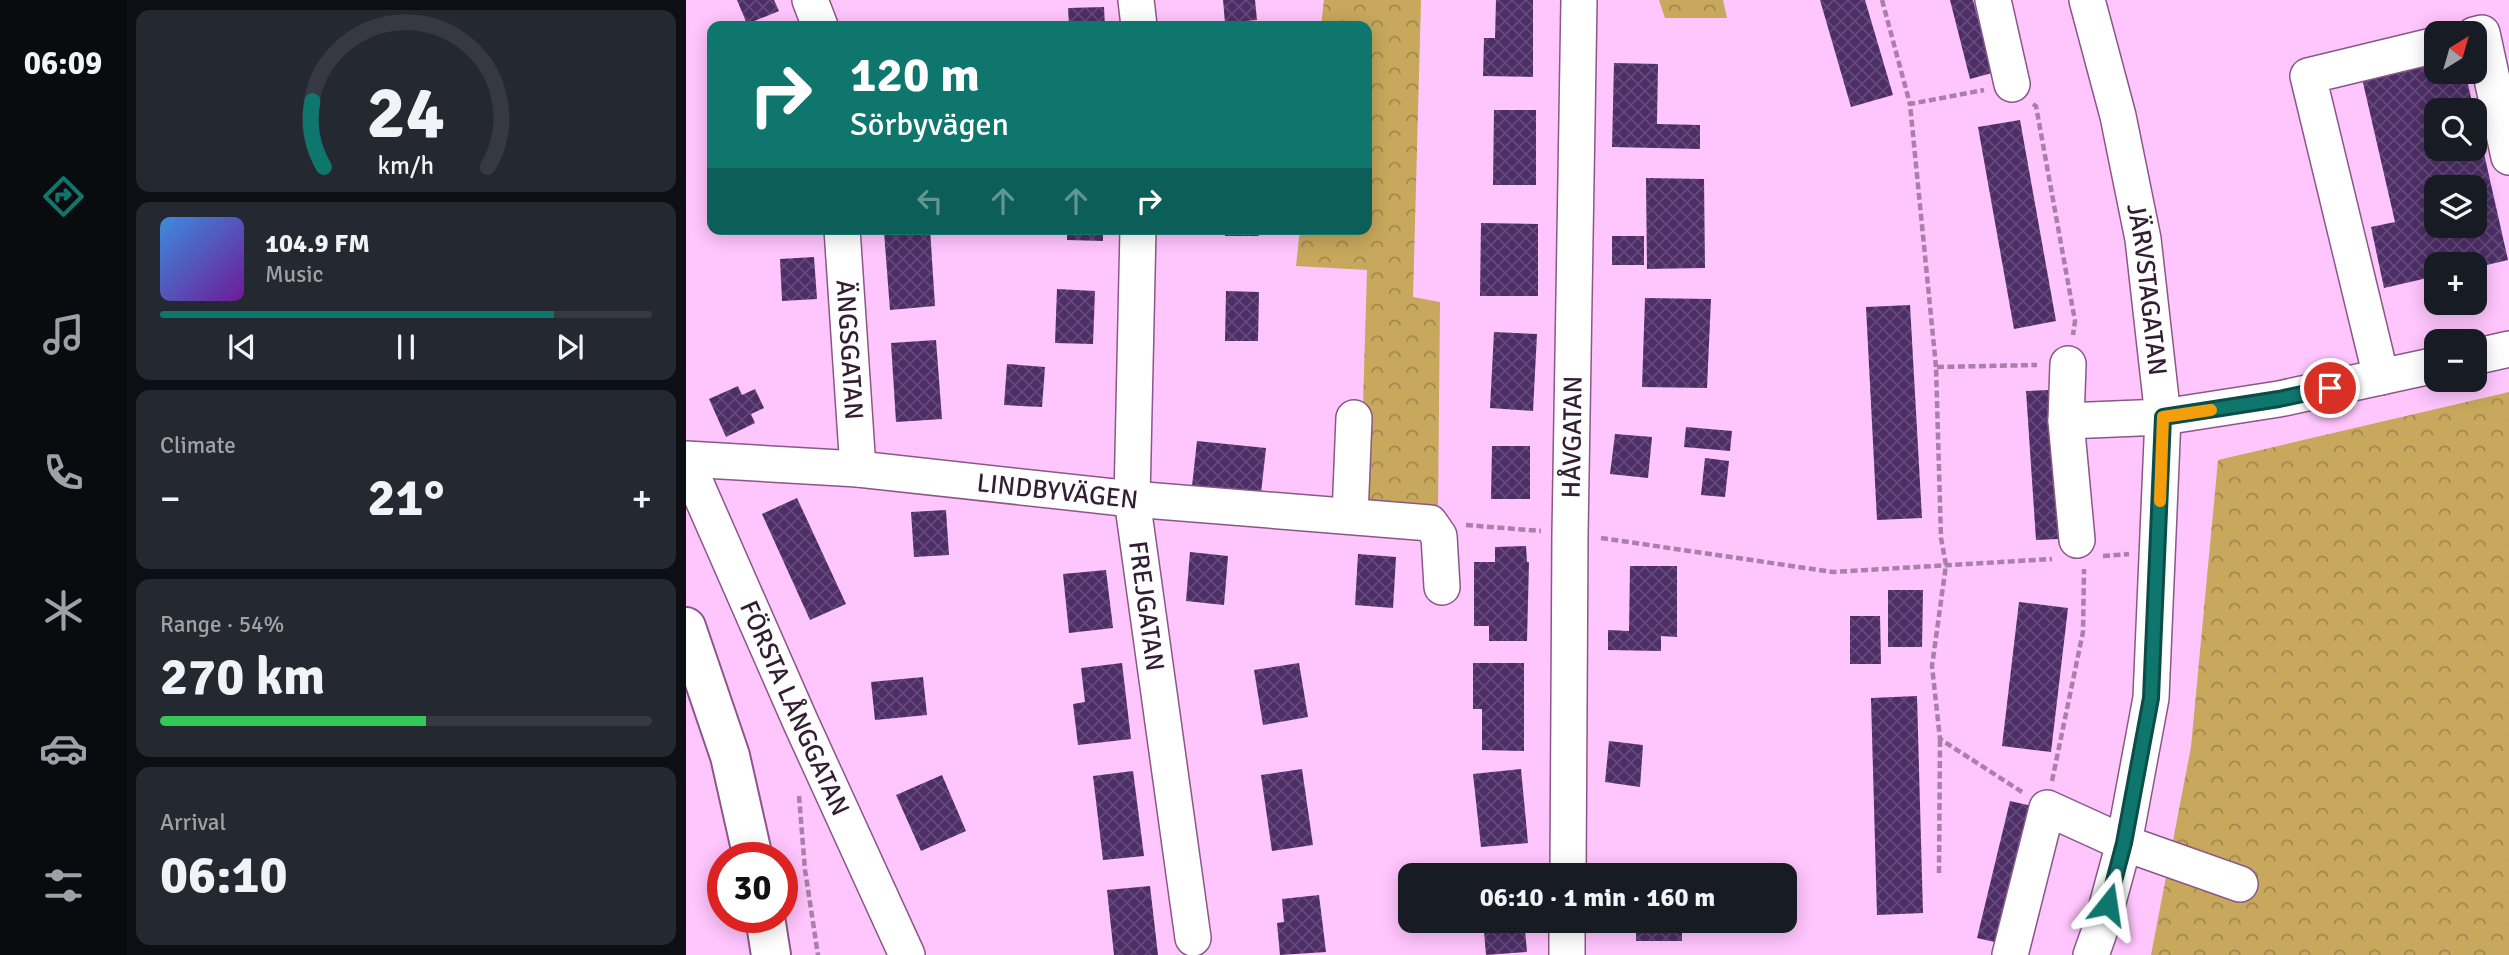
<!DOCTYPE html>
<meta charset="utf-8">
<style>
:root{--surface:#171b24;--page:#242831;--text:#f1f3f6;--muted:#9ea1a6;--line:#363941;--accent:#0f766e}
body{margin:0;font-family:Signika,sans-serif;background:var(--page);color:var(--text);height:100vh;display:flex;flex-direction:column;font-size:26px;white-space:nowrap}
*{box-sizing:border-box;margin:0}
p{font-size:23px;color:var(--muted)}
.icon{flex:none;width:38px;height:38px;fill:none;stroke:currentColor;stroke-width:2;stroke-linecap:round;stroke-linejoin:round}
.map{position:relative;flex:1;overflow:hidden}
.side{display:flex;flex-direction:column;gap:10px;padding:10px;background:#0d0f14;width:560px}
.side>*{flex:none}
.guide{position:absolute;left:21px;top:21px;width:665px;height:214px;border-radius:14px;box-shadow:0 4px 18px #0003;background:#0f766e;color:#fff;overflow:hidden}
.needle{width:46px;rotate:37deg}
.fabs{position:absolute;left:1738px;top:21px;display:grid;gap:14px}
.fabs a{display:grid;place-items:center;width:63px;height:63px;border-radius:14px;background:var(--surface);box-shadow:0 4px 18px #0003;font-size:35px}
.speed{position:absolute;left:21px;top:842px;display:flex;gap:14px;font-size:35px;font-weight:700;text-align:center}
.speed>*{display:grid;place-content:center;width:91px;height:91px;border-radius:50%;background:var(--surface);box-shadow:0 4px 18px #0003;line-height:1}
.speed .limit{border:10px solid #d22;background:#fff;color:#111}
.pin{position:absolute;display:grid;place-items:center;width:60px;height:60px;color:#fff;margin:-30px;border:4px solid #fff;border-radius:50%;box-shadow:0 2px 7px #0007}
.me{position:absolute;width:77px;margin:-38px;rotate:15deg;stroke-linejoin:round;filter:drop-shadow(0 0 5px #0008)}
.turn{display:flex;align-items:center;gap:24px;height:147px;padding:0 28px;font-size:32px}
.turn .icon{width:91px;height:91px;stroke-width:2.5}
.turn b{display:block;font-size:49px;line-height:60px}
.lanes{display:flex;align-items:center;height:66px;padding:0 28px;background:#0003;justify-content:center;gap:35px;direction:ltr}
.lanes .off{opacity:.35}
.big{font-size:52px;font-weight:700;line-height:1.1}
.side .card{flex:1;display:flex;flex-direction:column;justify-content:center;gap:10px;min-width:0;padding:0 24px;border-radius:14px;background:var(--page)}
.side .dial{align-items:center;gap:0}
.dial svg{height:182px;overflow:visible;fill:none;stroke:var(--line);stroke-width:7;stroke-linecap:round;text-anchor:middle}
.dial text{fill:var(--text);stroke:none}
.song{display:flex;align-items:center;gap:21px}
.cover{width:84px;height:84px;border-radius:10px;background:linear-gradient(135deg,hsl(210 70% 55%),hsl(280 70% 35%))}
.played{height:7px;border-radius:4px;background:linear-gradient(90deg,var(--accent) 80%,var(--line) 80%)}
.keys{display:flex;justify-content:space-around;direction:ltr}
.heat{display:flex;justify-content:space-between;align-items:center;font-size:38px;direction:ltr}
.charge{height:10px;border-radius:5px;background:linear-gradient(90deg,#34c759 54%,var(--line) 0)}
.trip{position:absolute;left:712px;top:863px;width:399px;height:70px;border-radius:14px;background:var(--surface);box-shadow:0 4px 18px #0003;font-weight:700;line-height:70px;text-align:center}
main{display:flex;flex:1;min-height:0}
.menu{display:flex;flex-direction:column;width:126px;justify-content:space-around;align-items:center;background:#090b0e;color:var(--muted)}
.menu .icon{width:49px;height:49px}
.menu .active{color:var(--accent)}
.menu b{font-size:32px;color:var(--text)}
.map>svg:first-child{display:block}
</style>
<main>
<nav class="menu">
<b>06:09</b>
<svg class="icon active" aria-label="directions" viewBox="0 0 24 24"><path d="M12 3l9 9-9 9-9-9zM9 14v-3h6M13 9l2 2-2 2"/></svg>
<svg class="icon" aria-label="music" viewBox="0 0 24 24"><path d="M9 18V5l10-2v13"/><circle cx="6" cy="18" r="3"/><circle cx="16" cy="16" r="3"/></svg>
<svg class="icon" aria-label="phone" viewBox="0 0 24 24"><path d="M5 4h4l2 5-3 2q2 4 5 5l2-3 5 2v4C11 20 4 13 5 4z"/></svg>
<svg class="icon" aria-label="climate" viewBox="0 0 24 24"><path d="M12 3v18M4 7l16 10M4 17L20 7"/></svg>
<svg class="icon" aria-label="car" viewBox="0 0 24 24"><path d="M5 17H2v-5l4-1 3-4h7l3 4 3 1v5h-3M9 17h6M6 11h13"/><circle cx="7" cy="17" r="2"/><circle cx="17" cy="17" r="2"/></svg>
<svg class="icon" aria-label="filters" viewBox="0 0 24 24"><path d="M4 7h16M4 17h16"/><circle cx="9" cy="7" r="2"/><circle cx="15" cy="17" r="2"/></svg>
</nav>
<section class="side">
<div class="card dial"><svg viewBox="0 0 100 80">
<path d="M14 69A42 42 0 1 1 86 69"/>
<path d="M14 69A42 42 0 0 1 9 40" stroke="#0f766e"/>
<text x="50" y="56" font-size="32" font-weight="700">24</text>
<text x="50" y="72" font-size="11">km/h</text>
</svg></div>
<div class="card">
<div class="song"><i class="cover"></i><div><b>104.9 FM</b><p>Music</p></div></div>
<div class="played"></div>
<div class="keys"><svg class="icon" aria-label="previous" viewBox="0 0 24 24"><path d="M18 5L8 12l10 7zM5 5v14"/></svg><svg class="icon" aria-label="pause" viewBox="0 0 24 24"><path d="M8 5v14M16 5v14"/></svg><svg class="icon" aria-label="next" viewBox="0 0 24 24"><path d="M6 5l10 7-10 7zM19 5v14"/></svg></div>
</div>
<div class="card"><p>Climate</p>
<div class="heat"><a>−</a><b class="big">21°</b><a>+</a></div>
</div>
<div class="card"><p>Range · 54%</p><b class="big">270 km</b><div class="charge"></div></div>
<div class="card"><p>Arrival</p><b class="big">06:10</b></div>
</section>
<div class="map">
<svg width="1823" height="955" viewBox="0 0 1823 955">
<defs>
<pattern id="forest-crowns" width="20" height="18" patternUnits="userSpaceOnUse" patternTransform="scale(1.75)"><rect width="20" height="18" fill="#c7a85c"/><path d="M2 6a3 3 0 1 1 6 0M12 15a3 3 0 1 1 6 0" fill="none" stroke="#a2884d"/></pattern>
<pattern id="building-cross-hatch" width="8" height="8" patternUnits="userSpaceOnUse" patternTransform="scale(1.75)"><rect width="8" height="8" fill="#4d2e67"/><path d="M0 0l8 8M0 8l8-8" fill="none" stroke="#644a79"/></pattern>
</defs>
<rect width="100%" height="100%" fill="#ffc5fd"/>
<g fill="url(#forest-crowns)">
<polygon points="638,0 735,0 727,297 754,302 752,514 674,507 681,270 610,266 614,229 681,229 681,26 635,26"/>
<polygon points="973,0 1037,0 1041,18 979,18"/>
<polygon points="1823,392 1823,955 1465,955 1505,747 1532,460"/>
</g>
<g fill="url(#building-cross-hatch)" fill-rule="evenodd">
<polygon points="51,0 88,0 93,11 61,24"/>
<polygon points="537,0 569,0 571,20 539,23"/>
<polygon points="810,0 847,0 847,77 797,76 798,38 809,38"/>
<polygon points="1134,0 1179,0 1207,95 1165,107"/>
<polygon points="1264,0 1287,0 1306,73 1284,79"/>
<polygon points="418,7 419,26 383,26 382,8"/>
<path d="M1750,58V72H1779L1788,110H1750V149H1788L1790,118L1822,260L1788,268V264H1750V276L1698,288L1685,227L1709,222L1675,74ZM1750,187H1788V226H1750Z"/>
<polygon points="928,63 972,64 971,124 1014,125 1014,149 926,147"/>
<polygon points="808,110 850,110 850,185 807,185"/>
<polygon points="1334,120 1370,321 1328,329 1292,127"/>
<polygon points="960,178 1018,179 1019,268 961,269"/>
<polygon points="795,223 852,224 852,296 794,296"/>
<polygon points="244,229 249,306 204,310 198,232"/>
<polygon points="381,229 417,229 417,241 381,240"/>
<rect x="539" y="229" width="34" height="7"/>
<rect x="926" y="236" width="32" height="29"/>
<polygon points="128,257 131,299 96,301 94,259"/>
<polygon points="371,289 409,291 407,344 369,343"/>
<polygon points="540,291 573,292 572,341 539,341"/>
<polygon points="959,298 1025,299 1021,388 956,387"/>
<polygon points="1224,305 1236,518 1191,520 1180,307"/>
<polygon points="808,332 851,334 847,411 804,408"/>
<polygon points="250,340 256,419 210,422 205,343"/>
<polygon points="321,364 359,367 356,407 318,405"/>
<polygon points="52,386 56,395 69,389 78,408 65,414 69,423 40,437 23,399"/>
<polygon points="1362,390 1372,539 1350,540 1340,391"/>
<polygon points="1000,427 1046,431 1044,451 998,447"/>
<polygon points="929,434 966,437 962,478 924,474"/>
<polygon points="511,441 580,448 575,493 506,486"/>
<polygon points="806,446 844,446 844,499 805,499"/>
<polygon points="1019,458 1043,461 1039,497 1015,495"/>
<polygon points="111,498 160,604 124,620 76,514"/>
<polygon points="260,510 263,555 228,557 225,512"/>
<polygon points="840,546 841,562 843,562 841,641 803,641 803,626 788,626 788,562 809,562 809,547"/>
<polygon points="504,552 542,556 538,605 500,601"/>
<polygon points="672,554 710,557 707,608 669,605"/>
<polygon points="944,566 991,566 991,637 975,636 975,651 922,650 922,630 943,631"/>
<polygon points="420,570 427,628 383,633 377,574"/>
<polygon points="1202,590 1237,590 1236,647 1202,647"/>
<polygon points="1333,602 1382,608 1365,752 1316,746"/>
<polygon points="1164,616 1194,616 1195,664 1164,664"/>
<polygon points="436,663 445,739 392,745 387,704 399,702 395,668"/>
<polygon points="613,663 622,717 577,725 568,670"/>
<polygon points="787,663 838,663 838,751 796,750 796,709 787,709"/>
<polygon points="237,677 241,715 189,720 185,682"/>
<polygon points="1231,696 1237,913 1191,915 1185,698"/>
<polygon points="923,741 957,745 954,787 919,782"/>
<polygon points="616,769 627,845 586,851 575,775"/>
<polygon points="835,769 842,843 795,847 787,774"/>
<polygon points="447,771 458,856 417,860 407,776"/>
<polygon points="256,775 280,831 235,851 210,795"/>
<polygon points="1324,801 1346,806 1313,943 1291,938"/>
<polygon points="834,867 835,875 793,875 792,870"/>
<polygon points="464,886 472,955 428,955 421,890"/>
<polygon points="633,895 640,952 594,955 591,923 598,922 596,899"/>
<polygon points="797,920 838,920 841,952 800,955"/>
<rect x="950" y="920" width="46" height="21"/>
</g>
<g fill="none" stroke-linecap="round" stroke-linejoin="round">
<defs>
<g id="minor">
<polyline points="124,0 134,26"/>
<polyline points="450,0 453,26"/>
<polyline points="1307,0 1326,84"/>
<path id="s1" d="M1401,0L1432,116L1457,239L1477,417L1465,698L1438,843L1416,924L1405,955"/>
<polyline points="1788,35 1796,33 1823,157"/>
<path id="s2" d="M156,229L172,469"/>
<path id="s3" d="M452,229L446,499L507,938"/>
<polyline points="1788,357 1823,349"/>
<polyline points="1382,364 1380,421 1477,417 1593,399 1750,365"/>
<polyline points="1695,377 1622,76 1750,45"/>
<polyline points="1380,421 1391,540"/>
<path id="s4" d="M0,459L172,469L446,499L744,523L753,536L756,587"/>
<path id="s5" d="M0,461L115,723L221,955"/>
<polyline points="664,516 668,418"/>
<path id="s6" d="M882,875L884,534L893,0"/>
<polyline points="881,955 881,920"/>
<polyline points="1324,955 1361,808 1438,843 1554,884"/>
</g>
<g id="major">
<polyline points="0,627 44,756 67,858"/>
<polyline points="79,917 85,955"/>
</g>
</defs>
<use href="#minor" stroke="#8a5789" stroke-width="38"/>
<use href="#major" stroke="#8a5789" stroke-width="42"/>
<g stroke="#aa7fa9" stroke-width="4.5" stroke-dasharray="7 3.5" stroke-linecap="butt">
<polyline points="1196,0 1224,104"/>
<polyline points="1347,104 1350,106 1389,321 1387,335"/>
<polyline points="1250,367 1224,104 1298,90"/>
<polyline points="780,525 855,531"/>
<polyline points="915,538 1147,572 1366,559"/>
<polyline points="1417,556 1443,554"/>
<polyline points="1366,781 1397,632 1398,569"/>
<polyline points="1336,792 1254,739 1246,666 1260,565 1255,538 1250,367 1351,365"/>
<polyline points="113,796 119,870 132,955"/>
<polyline points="1253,873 1254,739"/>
</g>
<use href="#minor" stroke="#fff" stroke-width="35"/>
<use href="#major" stroke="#fff" stroke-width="38"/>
</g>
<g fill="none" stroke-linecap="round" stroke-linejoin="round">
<defs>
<polyline id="route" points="1422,904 1438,843 1465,698 1477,417 1593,399 1644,388"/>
</defs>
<use href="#route" stroke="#0a4d48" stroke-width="18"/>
<use href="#route" stroke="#0f766e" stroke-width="12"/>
<polyline stroke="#f59e0b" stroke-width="12" points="1474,501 1477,417 1525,410"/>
</g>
<g text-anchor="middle" stroke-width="7" stroke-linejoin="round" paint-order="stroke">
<g font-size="26" fill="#331d32" stroke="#fcfcfc">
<text dy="9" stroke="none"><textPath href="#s1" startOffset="296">JÄRVSTAGATAN</textPath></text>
<text dy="9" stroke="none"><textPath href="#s2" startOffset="121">ÄNGSGATAN</textPath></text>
<text dy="9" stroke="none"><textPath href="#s6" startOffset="438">HÅVGATAN</textPath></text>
<text dy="9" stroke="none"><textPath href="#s4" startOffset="373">LINDBYVÄGEN</textPath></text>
<text dy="9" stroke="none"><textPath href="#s3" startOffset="378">FREJGATAN</textPath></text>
<text dy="9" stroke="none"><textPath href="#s5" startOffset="270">FÖRSTA LÅNGGATAN</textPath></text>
</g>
</g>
</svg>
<div class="fabs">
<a><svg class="needle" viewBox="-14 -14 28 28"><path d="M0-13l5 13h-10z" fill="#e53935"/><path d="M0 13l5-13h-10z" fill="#9ea1a6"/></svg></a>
<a><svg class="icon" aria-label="search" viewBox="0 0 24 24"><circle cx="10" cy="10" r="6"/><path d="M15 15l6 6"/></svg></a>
<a><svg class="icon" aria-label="layers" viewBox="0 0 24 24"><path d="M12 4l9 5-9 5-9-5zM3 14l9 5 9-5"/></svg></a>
<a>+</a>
<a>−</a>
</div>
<div class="speed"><div class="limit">30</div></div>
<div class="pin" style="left:1644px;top:388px;background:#d93025"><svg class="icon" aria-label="arrive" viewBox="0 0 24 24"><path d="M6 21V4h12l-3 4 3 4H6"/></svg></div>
<svg class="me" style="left:1422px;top:904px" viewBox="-20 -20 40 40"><path d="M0-17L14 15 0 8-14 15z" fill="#0f766e" stroke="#fff" stroke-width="4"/></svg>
<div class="trip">06:10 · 1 min · 160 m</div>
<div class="guide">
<div class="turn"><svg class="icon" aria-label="right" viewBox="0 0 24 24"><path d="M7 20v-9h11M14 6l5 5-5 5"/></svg><div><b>120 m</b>Sörbyvägen</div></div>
<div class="lanes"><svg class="icon off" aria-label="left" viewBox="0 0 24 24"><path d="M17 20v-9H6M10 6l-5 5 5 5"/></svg><svg class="icon off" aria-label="ahead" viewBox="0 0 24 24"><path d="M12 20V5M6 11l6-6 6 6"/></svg><svg class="icon off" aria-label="ahead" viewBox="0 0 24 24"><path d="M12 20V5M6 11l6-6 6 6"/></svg><svg class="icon" aria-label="right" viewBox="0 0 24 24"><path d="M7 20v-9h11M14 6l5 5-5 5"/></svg></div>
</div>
</div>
</main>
